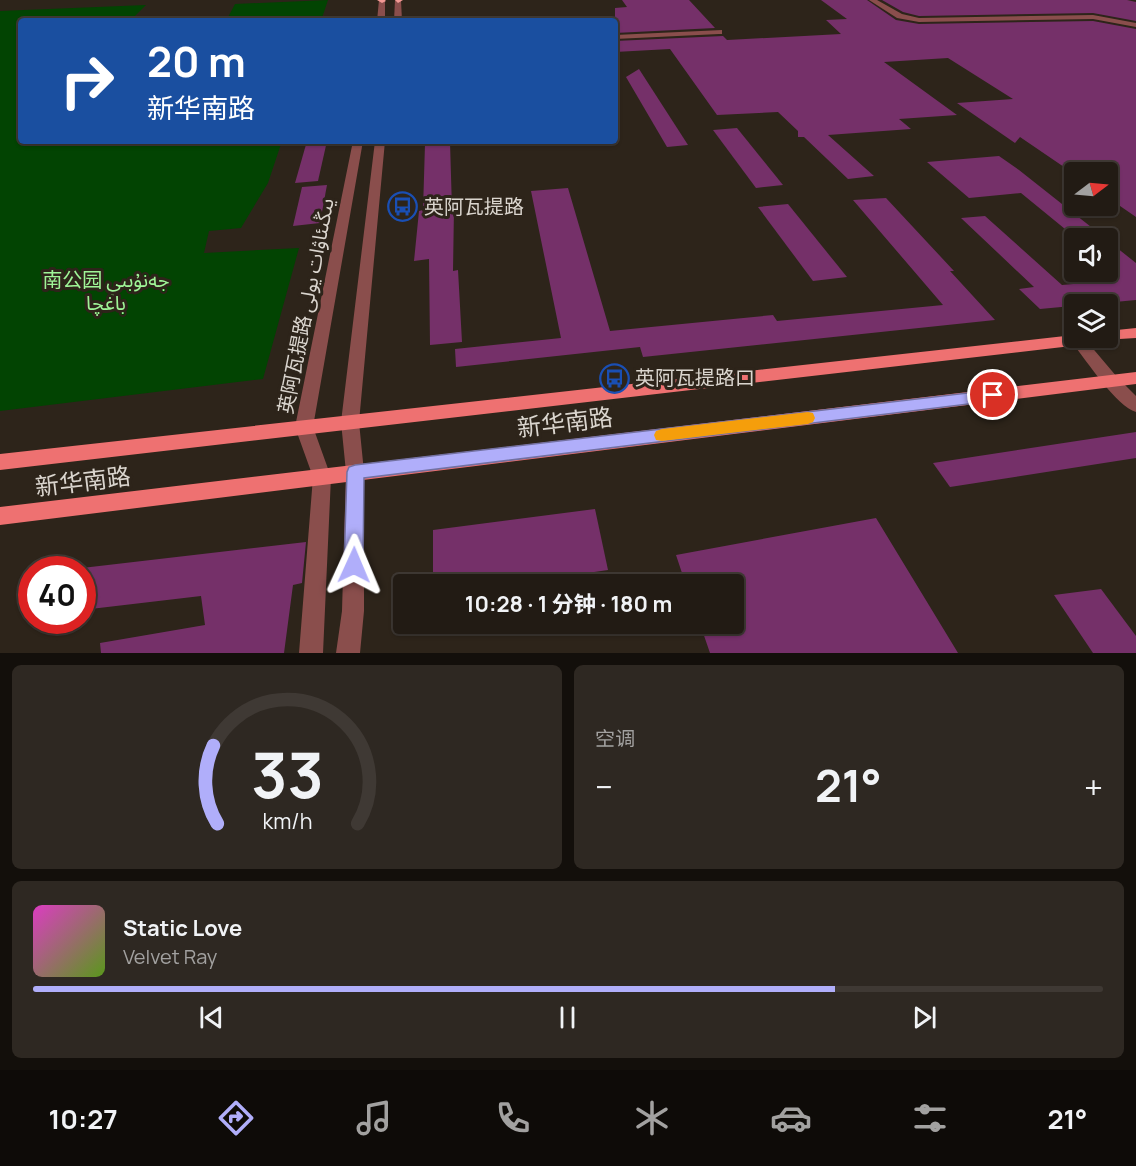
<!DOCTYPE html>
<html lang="zh">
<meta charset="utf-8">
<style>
:root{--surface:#221b14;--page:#2e2822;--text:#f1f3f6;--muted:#a2a1a0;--line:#3f3934;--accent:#b0aefa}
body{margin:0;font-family:Manrope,"Noto Sans Arabic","Noto Sans SC",sans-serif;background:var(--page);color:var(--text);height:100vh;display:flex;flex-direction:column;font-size:22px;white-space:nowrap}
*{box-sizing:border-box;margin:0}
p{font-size:20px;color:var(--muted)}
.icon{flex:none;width:33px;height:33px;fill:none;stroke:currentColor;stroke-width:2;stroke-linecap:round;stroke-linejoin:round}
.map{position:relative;height:653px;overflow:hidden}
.panel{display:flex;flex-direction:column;gap:12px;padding:12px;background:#130f0b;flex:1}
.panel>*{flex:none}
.guide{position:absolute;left:18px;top:18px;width:600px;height:126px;border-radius:6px;box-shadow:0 2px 4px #0004,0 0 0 2px var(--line);background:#1a4fa0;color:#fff;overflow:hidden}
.needle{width:39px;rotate:74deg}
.controls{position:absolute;left:1064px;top:162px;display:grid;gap:12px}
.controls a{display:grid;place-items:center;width:54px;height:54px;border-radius:6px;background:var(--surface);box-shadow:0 2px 4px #0004,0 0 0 2px var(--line);font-size:30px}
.speed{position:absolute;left:18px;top:556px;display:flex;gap:12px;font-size:30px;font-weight:700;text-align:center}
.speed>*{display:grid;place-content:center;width:78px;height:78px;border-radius:50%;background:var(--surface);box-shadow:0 2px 4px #0004,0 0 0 2px var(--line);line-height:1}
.speed .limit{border:9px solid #d22;background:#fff;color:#111}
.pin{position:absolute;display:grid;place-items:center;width:51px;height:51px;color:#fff;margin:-26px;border:3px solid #fff;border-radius:50%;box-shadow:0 2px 6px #0007}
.me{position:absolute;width:66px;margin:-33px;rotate:1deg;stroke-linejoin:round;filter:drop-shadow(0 0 4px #0008)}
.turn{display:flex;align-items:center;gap:21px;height:126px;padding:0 30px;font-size:27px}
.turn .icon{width:78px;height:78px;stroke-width:2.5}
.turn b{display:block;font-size:42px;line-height:51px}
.big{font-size:45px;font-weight:700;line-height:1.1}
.panel .card{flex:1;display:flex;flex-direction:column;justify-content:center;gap:9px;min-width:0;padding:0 21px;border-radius:9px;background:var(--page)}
.panel .dial{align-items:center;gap:0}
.dial svg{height:156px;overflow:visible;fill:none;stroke:var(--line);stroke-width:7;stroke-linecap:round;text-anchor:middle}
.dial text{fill:var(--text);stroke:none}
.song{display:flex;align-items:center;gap:18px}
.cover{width:72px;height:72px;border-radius:9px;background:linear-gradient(135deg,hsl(310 70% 55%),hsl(90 70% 35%))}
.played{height:6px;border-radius:3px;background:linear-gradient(90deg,var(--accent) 75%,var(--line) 75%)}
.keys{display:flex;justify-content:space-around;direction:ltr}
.heat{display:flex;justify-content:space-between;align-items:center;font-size:33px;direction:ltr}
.panel .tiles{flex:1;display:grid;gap:12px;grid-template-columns:1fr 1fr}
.card:last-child{grid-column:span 2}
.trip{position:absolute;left:393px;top:574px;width:351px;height:60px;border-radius:6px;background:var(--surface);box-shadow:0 2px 4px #0004,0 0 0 2px var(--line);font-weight:700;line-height:60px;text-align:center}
.dock{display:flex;height:96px;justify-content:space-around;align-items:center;background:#0e0b08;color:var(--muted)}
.dock .icon{width:42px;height:42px}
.dock .selected{color:var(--accent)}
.dock b{font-size:27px;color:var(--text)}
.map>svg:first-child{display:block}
</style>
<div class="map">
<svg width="1136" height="653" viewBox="0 0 1136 653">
<rect width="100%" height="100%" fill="#2d241a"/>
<g fill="#024402">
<polygon points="328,0 321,21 226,21 235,4"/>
<polygon points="146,5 130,21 21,21 21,141 282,141 268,183 241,228 209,231 204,253 299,248 263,379 0,411 0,11"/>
</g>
<g fill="#753069">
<polygon points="622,0 689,0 715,28 615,33 615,8 627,7"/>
<polygon points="821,0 867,0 896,20 919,24 1093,21 1136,29 1136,217 1107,197 1107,163 1064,167 1020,137 1015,143 957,103 1013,99 948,58 884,62 957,115 899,119 911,129 828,135 874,176 848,179 804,137 798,137 798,131 778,112 717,115 670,49 615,52 615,41 723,36 727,40 841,34 826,20 847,19"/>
<polygon points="882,0 1127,0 1136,2 1136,21 1093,13 919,16 903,12"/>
<polygon points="639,69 688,145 667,147 626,77"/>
<polygon points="737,128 783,185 756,188 713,130"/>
<polygon points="307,141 327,141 318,181 295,183"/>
<polygon points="450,142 452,209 454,208 453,271 458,270 462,342 430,345 429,259 414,261 419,211 423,210 425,144"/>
<polygon points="999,156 1019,170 1105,238 1076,238 1021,193 969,198 927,162"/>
<polygon points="327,185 320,223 293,226 302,187"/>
<polygon points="568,188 610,331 773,315 777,321 943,305 853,200 886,198 954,271 950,271 995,320 643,357 640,347 456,367 455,349 561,338 531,191"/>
<polygon points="788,204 847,277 813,281 758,207"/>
<polygon points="985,216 1062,285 1107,281 1107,240 1136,263 1136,300 1040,309 1019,289 1034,287 961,218"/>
<polygon points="1136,432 1136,458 950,487 933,463"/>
<polygon points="595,509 608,570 505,585 433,585 433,530"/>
<polygon points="876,518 958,653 710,653 700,624 734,624 734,585 686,585 676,555"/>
<polygon points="306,542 302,583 293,585 284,653 101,653 100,643 205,625 201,596 82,610 82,568"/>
<polygon points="1101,589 1136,636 1136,653 1093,653 1054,595"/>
</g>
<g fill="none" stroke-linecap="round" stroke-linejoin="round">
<g fill="#8a4e4c" fill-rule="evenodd">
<polygon points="379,0 385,0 385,21 377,21"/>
<polygon points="395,0 401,0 402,21 394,21"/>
<polygon points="869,0 877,0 902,14 919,18 1093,15 1136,23 1136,27 1093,19 919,22 897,18"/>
<polygon points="722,30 722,34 719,34 615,39 615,35"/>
<polygon points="353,141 363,141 313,427 331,477 323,653 299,653 313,477 295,427"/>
<polygon points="375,141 385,141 359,422 364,472 364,611 360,653 336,653 342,611 346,472 341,422"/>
<path d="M1073,336L1084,338L1117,377L1136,396V412C1117,407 1086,360 1073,344L1070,340Z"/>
</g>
<g fill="#ee7171" fill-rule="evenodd">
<polygon points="1136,328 1136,338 1103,340 1097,343 0,470 0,454 1074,335 1074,338 1107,338 1107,331"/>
<polygon points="1136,372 1136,384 0,525 0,507"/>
</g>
<g fill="#f39995" fill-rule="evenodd">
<polygon points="377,0 385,0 386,1 382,3"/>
<polygon points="395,0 403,0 398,3"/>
</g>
</g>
<polygon fill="#b0aefa" stroke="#7271a2" stroke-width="1.5" points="993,390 998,391 1000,395 998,399 993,401 364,478 363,565 361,571 354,574 347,571 344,565 347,472 349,467 355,465"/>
<polygon fill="#f59e0b" points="808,412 813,413 815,418 813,422 808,424 662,441 656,440 654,435 656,431 662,429"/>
<defs>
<symbol id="bus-ring" viewBox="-11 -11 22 22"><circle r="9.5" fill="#2d241a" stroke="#1a4fb4" stroke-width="1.5"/><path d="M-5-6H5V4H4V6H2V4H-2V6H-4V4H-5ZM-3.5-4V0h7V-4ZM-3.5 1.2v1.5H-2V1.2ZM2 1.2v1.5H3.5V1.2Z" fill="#1a4fb4"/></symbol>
</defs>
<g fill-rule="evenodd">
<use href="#bus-ring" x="386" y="190" width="33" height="33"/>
<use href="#bus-ring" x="598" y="362" width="33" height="33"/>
</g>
<g text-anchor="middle" stroke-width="6" stroke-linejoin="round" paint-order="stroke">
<g font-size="20" fill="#dad5ce" stroke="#2d241a" text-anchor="start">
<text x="424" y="214">英阿瓦提路</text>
<text x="635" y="385">英阿瓦提路口</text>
</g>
<g font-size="20" fill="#9ff597" stroke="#2d241a">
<text x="106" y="287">南公园 جەنۇبىي<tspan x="106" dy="23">باغچا</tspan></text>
</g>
<g font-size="20" fill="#dad5ce" stroke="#2d241a">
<text transform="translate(306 306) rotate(-79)" y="7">英阿瓦提路 يىڭىئاۋات يولى</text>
</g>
<g font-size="24" fill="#dad5ce" stroke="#2d241a">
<text transform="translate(565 423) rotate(-7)" y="8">新华南路</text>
<text transform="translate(83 482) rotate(-7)" y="8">新华南路</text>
</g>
</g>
</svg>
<div class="controls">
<a><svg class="needle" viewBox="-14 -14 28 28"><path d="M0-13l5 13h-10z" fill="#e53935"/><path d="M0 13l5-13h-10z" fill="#a2a1a0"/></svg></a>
<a><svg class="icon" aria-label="sound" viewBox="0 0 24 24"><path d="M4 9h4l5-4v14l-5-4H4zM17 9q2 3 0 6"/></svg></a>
<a><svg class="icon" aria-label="layers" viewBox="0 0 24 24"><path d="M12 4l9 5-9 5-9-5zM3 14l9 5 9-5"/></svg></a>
</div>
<div class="speed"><div class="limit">40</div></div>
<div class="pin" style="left:993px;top:395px;background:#d93025"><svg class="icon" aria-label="arrive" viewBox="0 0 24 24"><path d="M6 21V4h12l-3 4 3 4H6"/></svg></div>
<svg class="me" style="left:354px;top:565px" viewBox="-20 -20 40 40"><path d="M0-17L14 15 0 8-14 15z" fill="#b0aefa" stroke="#fff" stroke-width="4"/></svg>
<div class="trip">10:28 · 1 分钟 · 180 m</div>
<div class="guide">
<div class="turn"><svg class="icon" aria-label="right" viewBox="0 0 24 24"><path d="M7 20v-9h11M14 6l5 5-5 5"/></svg><div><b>20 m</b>新华南路</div></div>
</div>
</div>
<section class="panel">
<div class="tiles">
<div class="card dial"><svg viewBox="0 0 100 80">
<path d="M14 69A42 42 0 1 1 86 69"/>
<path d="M14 69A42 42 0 0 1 12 29" stroke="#b0aefa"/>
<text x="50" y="56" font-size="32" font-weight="700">33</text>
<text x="50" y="72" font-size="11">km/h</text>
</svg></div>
<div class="card"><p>空调</p>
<div class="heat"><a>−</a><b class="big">21°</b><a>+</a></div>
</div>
<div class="card">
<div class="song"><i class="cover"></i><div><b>Static Love</b><p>Velvet Ray</p></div></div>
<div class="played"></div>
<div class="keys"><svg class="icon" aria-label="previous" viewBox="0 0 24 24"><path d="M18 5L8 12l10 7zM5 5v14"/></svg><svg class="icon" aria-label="pause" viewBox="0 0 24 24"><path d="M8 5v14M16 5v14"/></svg><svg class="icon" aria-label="next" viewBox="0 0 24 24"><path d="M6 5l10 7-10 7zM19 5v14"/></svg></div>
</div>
</div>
</section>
<nav class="dock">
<b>10:27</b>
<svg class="icon selected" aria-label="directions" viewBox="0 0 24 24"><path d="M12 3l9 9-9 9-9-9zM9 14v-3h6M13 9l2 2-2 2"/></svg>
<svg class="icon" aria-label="music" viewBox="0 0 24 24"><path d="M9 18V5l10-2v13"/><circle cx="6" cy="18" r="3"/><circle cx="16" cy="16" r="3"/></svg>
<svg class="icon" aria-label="phone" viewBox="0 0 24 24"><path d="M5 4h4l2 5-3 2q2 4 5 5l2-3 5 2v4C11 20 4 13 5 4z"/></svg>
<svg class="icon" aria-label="climate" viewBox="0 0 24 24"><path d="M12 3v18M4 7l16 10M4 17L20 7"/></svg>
<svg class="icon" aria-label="car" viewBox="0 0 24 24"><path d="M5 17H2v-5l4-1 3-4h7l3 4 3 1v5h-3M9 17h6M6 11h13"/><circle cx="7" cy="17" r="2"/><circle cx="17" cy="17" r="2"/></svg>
<svg class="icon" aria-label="filters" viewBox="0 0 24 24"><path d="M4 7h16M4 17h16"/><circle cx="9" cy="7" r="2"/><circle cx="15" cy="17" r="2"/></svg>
<b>21°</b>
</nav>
